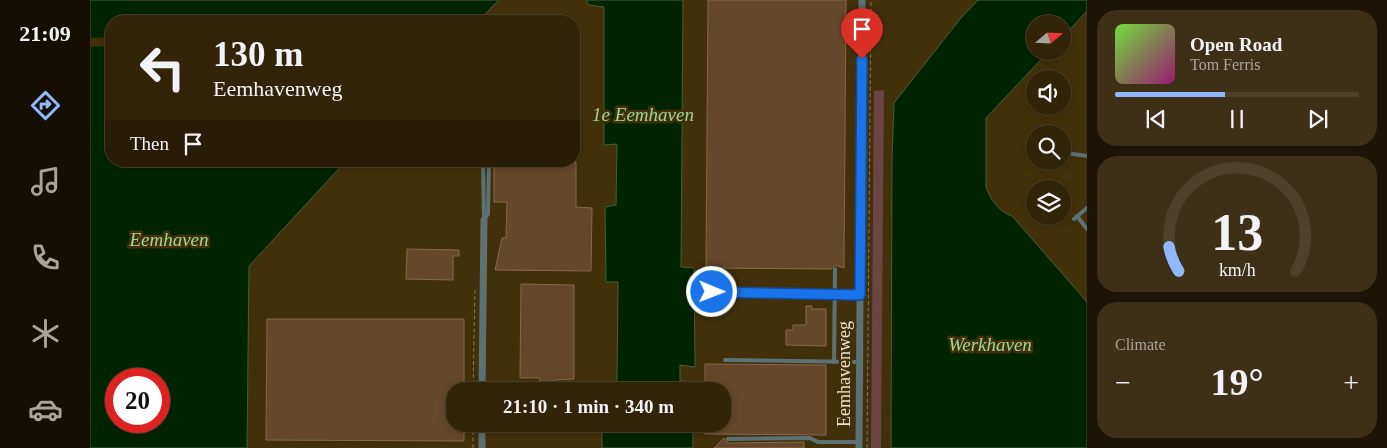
<!DOCTYPE html>
<meta charset="utf-8">
<style>
:root{--surface:#322408;--page:#3d3016;--text:#f1f3f6;--muted:#a8a49c;--line:#4d4129;--accent:#91b8fd}
body{margin:0;font-family:"Times New Roman",serif;background:var(--page);color:var(--text);height:100vh;display:flex;flex-direction:column;font-size:19px;white-space:nowrap}
*{box-sizing:border-box;margin:0}
p{font-size:16px;color:var(--muted)}
.icon{flex:none;width:28px;height:28px;fill:none;stroke:currentColor;stroke-width:2;stroke-linecap:round;stroke-linejoin:round}
.map{position:relative;flex:1;overflow:hidden}
.panel{display:flex;flex-direction:column;gap:10px;padding:10px;background:#1c1404;width:300px}
.panel>*{flex:none}
.banner{position:absolute;left:15px;top:15px;width:475px;height:152px;border-radius:20px;box-shadow:0 2px 8px #0003,0 0 0 1px var(--line);background:#322408;color:var(--text);overflow:hidden}
.needle{width:32px;rotate:71deg}
.controls{position:absolute;left:936px;top:15px;display:grid;gap:10px}
.controls a{display:grid;place-items:center;width:45px;height:45px;border-radius:50%;background:var(--surface);box-shadow:0 2px 8px #0003,0 0 0 1px var(--line);font-size:25px}
.speed{position:absolute;left:15px;top:368px;display:flex;gap:10px;font-size:25px;font-weight:700;text-align:center}
.speed>*{display:grid;place-content:center;width:65px;height:65px;border-radius:50%;background:var(--surface);box-shadow:0 2px 8px #0003,0 0 0 1px var(--line);line-height:1}
.speed .limit{border:8px solid #d22;background:#fff;color:#111}
.pin{position:absolute;display:grid;place-items:center;width:42px;height:42px;color:#fff;margin:-51px -21px;border-radius:50% 50% 50% 0;rotate:-45deg;box-shadow:0 0 5px #0007}
.pin .icon{rotate:45deg}
.me{position:absolute;width:55px;margin:-28px;rotate:91deg;stroke-linejoin:round;filter:drop-shadow(0 0 4px #0008)}
.turn{display:flex;align-items:center;gap:18px;height:105px;padding:0 25px;font-size:22px}
.turn .icon{width:65px;height:65px;stroke-width:2.5}
.turn b{display:block;font-size:35px;line-height:42px}
.then{display:flex;align-items:center;height:48px;padding:0 25px;background:#0003;gap:10px;font-size:19px}
.big{font-size:38px;font-weight:800;line-height:1.1}
.panel .tile{flex:1;display:flex;flex-direction:column;justify-content:center;gap:8px;min-width:0;padding:0 18px;border-radius:20px;background:var(--page)}
.panel .dial{align-items:center;gap:0}
.dial svg{height:130px;overflow:visible;fill:none;stroke:var(--line);stroke-width:7;stroke-linecap:round;text-anchor:middle}
.dial text{fill:var(--text);stroke:none}
.song{display:flex;align-items:center;gap:15px}
.cover{width:60px;height:60px;border-radius:8px;background:linear-gradient(135deg,hsl(100 70% 55%),hsl(320 70% 35%))}
.played{height:5px;border-radius:2px;background:linear-gradient(90deg,var(--accent) 45%,var(--line) 45%)}
.keys{display:flex;justify-content:space-around;direction:ltr}
.heat{display:flex;justify-content:space-between;align-items:center;font-size:28px;direction:ltr}
.trip{position:absolute;left:356px;top:382px;width:285px;height:50px;border-radius:20px;background:var(--surface);box-shadow:0 2px 8px #0003,0 0 0 1px var(--line);font-weight:800;line-height:50px;text-align:center}
main{display:flex;flex:1;min-height:0}
.dock{display:flex;flex-direction:column;width:90px;justify-content:space-around;align-items:center;background:#140e03;color:var(--muted)}
.dock .icon{width:35px;height:35px}
.dock .on{color:var(--accent)}
.dock b{font-size:22px;color:var(--text)}
.map>svg:first-child{display:block}
</style>
<main>
<nav class="dock">
<b>21:09</b>
<svg class="icon on" aria-label="directions" viewBox="0 0 24 24"><path d="M12 3l9 9-9 9-9-9zM9 14v-3h6M13 9l2 2-2 2"/></svg>
<svg class="icon" aria-label="music" viewBox="0 0 24 24"><path d="M9 18V5l10-2v13"/><circle cx="6" cy="18" r="3"/><circle cx="16" cy="16" r="3"/></svg>
<svg class="icon" aria-label="phone" viewBox="0 0 24 24"><path d="M5 4h4l2 5-3 2q2 4 5 5l2-3 5 2v4C11 20 4 13 5 4z"/></svg>
<svg class="icon" aria-label="climate" viewBox="0 0 24 24"><path d="M12 3v18M4 7l16 10M4 17L20 7"/></svg>
<svg class="icon" aria-label="car" viewBox="0 0 24 24"><path d="M5 17H2v-5l4-1 3-4h7l3 4 3 1v5h-3M9 17h6M6 11h13"/><circle cx="7" cy="17" r="2"/><circle cx="17" cy="17" r="2"/></svg>
</nav>
<div class="map">
<svg width="997" height="448" viewBox="0 0 997 448">
<rect width="100%" height="100%" fill="#42300a"/>
<polygon fill="#6a4544" points="794,90 791,448 781,448 784,91"/>
<g fill="#002400" stroke="#475d3e" fill-rule="evenodd">
<path d="M0,0H409L388,21H21V161H256L159,266L157,448H0ZM26,379H69V421H26Z"/>
<polygon points="496,0 593,0 591,267 604,268 605,367 590,365 590,381 603,382 603,391 513,391 514,383 527,382 528,282 516,282 515,207 526,205 527,144 514,145 514,7 499,5"/>
<path d="M888,0H997V11L973,37L972,24H945V51H959L896,118V187C900,199 909,212 922,216L997,302V448H801L802,160L804,103L870,19Z"/>
<rect x="512" y="424" width="91" height="24"/>
</g>
<polygon fill="#42300a" points="21,37 21,46 0,47 0,38"/>
<g fill="#65472b" stroke="#88684c">
<polygon points="618,0 756,0 754,268 745,265 741,269 616,268"/>
<polygon points="404,161 486,162 486,207 502,208 501,271 405,270 412,238 416,238 417,202 404,202"/>
<polygon points="317,249 369,250 369,256 363,256 363,280 316,279"/>
<polygon points="431,284 484,285 484,379 463,380 463,391 449,391 450,378 430,378"/>
<polygon points="716,306 722,306 722,309 736,309 736,346 696,345 696,330 703,330 703,325 716,325"/>
<polygon points="177,319 374,319 374,391 365,391 365,424 374,424 374,441 176,440"/>
<polygon points="615,364 736,365 736,435 615,434 615,424 632,424 632,391 615,391"/>
<polygon points="634,438 638,443 714,442 714,448 624,448"/>
</g>
<g fill="none" stroke-linecap="round" stroke-linejoin="round">
<g stroke="#877859" stroke-width="1" stroke-dasharray="4 2.5" stroke-linecap="butt">
<polyline points="383,391 385,288"/>
<polyline points="383,448 383,424"/>
<polyline points="777,448 781,0"/>
</g>
<g stroke="#5b7173" stroke-width="4">
<polyline points="976,153 997,156"/>
<polyline points="393,161 394,220"/>
<polyline points="987,216 997,229"/>
<polyline points="984,219 997,208"/>
<polyline points="394,220 398,214 399,161"/>
<polyline points="623,292 770,295"/>
<polyline points="635,360 769,362"/>
<polyline points="744,362 745,269"/>
<polyline points="638,439 720,438 728,442 769,442"/>
</g>
<g stroke="#5b7173" stroke-width="7">
<polyline points="392,391 394,220"/>
<polyline points="392,448 392,424"/>
<polyline points="769,448 772,0"/>
</g>
</g>
<g fill="none" stroke-linecap="round" stroke-linejoin="round">
<defs>
<polyline id="route" points="622,292 770,295 772,59"/>
</defs>
<use href="#route" stroke="#114b97" stroke-width="12"/>
<use href="#route" stroke="#1a73e8" stroke-width="9"/>
</g>
<g text-anchor="middle" stroke-width="5" stroke-linejoin="round" paint-order="stroke">
<g font-size="18" fill="#eee3cf" stroke="#42300a">
<text transform="translate(754 374) rotate(-90)" y="6">Eemhavenweg</text>
</g>
<g font-size="19" font-style="italic" fill="#9cd895" stroke="#42300a">
<text x="553" y="121">1e Eemhaven</text>
<text x="79" y="246">Eemhaven</text>
<text x="900" y="351">Werkhaven</text>
</g>
</g>
</svg>
<div class="controls">
<a><svg class="needle" viewBox="-14 -14 28 28"><path d="M0-13l5 13h-10z" fill="#e53935"/><path d="M0 13l5-13h-10z" fill="#a8a49c"/></svg></a>
<a><svg class="icon" aria-label="sound" viewBox="0 0 24 24"><path d="M4 9h4l5-4v14l-5-4H4zM17 9q2 3 0 6"/></svg></a>
<a><svg class="icon" aria-label="search" viewBox="0 0 24 24"><circle cx="10" cy="10" r="6"/><path d="M15 15l6 6"/></svg></a>
<a><svg class="icon" aria-label="layers" viewBox="0 0 24 24"><path d="M12 4l9 5-9 5-9-5zM3 14l9 5 9-5"/></svg></a>
</div>
<div class="speed"><div class="limit">20</div></div>
<div class="pin" style="left:772px;top:59px;background:#d93025"><svg class="icon" aria-label="arrive" viewBox="0 0 24 24"><path d="M6 21V4h12l-3 4 3 4H6"/></svg></div>
<svg class="me" style="left:622px;top:292px" viewBox="-20 -20 40 40"><circle r="17" fill="#1a73e8" stroke="#fff" stroke-width="3"/><path d="M0-11L8 9 0 5-8 9z" fill="#fff"/></svg>
<div class="trip">21:10 · 1 min · 340 m</div>
<div class="banner">
<div class="turn"><svg class="icon" aria-label="left" viewBox="0 0 24 24"><path d="M17 20v-9H6M10 6l-5 5 5 5"/></svg><div><b>130 m</b>Eemhavenweg</div></div>
<div class="then">Then<svg class="icon" aria-label="arrive" viewBox="0 0 24 24"><path d="M6 21V4h12l-3 4 3 4H6"/></svg></div>
</div>
</div>
<section class="panel">
<div class="tile">
<div class="song"><i class="cover"></i><div><b>Open Road</b><p>Tom Ferris</p></div></div>
<div class="played"></div>
<div class="keys"><svg class="icon" aria-label="previous" viewBox="0 0 24 24"><path d="M18 5L8 12l10 7zM5 5v14"/></svg><svg class="icon" aria-label="pause" viewBox="0 0 24 24"><path d="M8 5v14M16 5v14"/></svg><svg class="icon" aria-label="next" viewBox="0 0 24 24"><path d="M6 5l10 7-10 7zM19 5v14"/></svg></div>
</div>
<div class="tile dial"><svg viewBox="0 0 100 80">
<path d="M14 69A42 42 0 1 1 86 69"/>
<path d="M14 69A42 42 0 0 1 8 54" stroke="#91b8fd"/>
<text x="50" y="56" font-size="32" font-weight="700">13</text>
<text x="50" y="72" font-size="11">km/h</text>
</svg></div>
<div class="tile"><p>Climate</p>
<div class="heat"><a>−</a><b class="big">19°</b><a>+</a></div>
</div>
</section>
</main>
